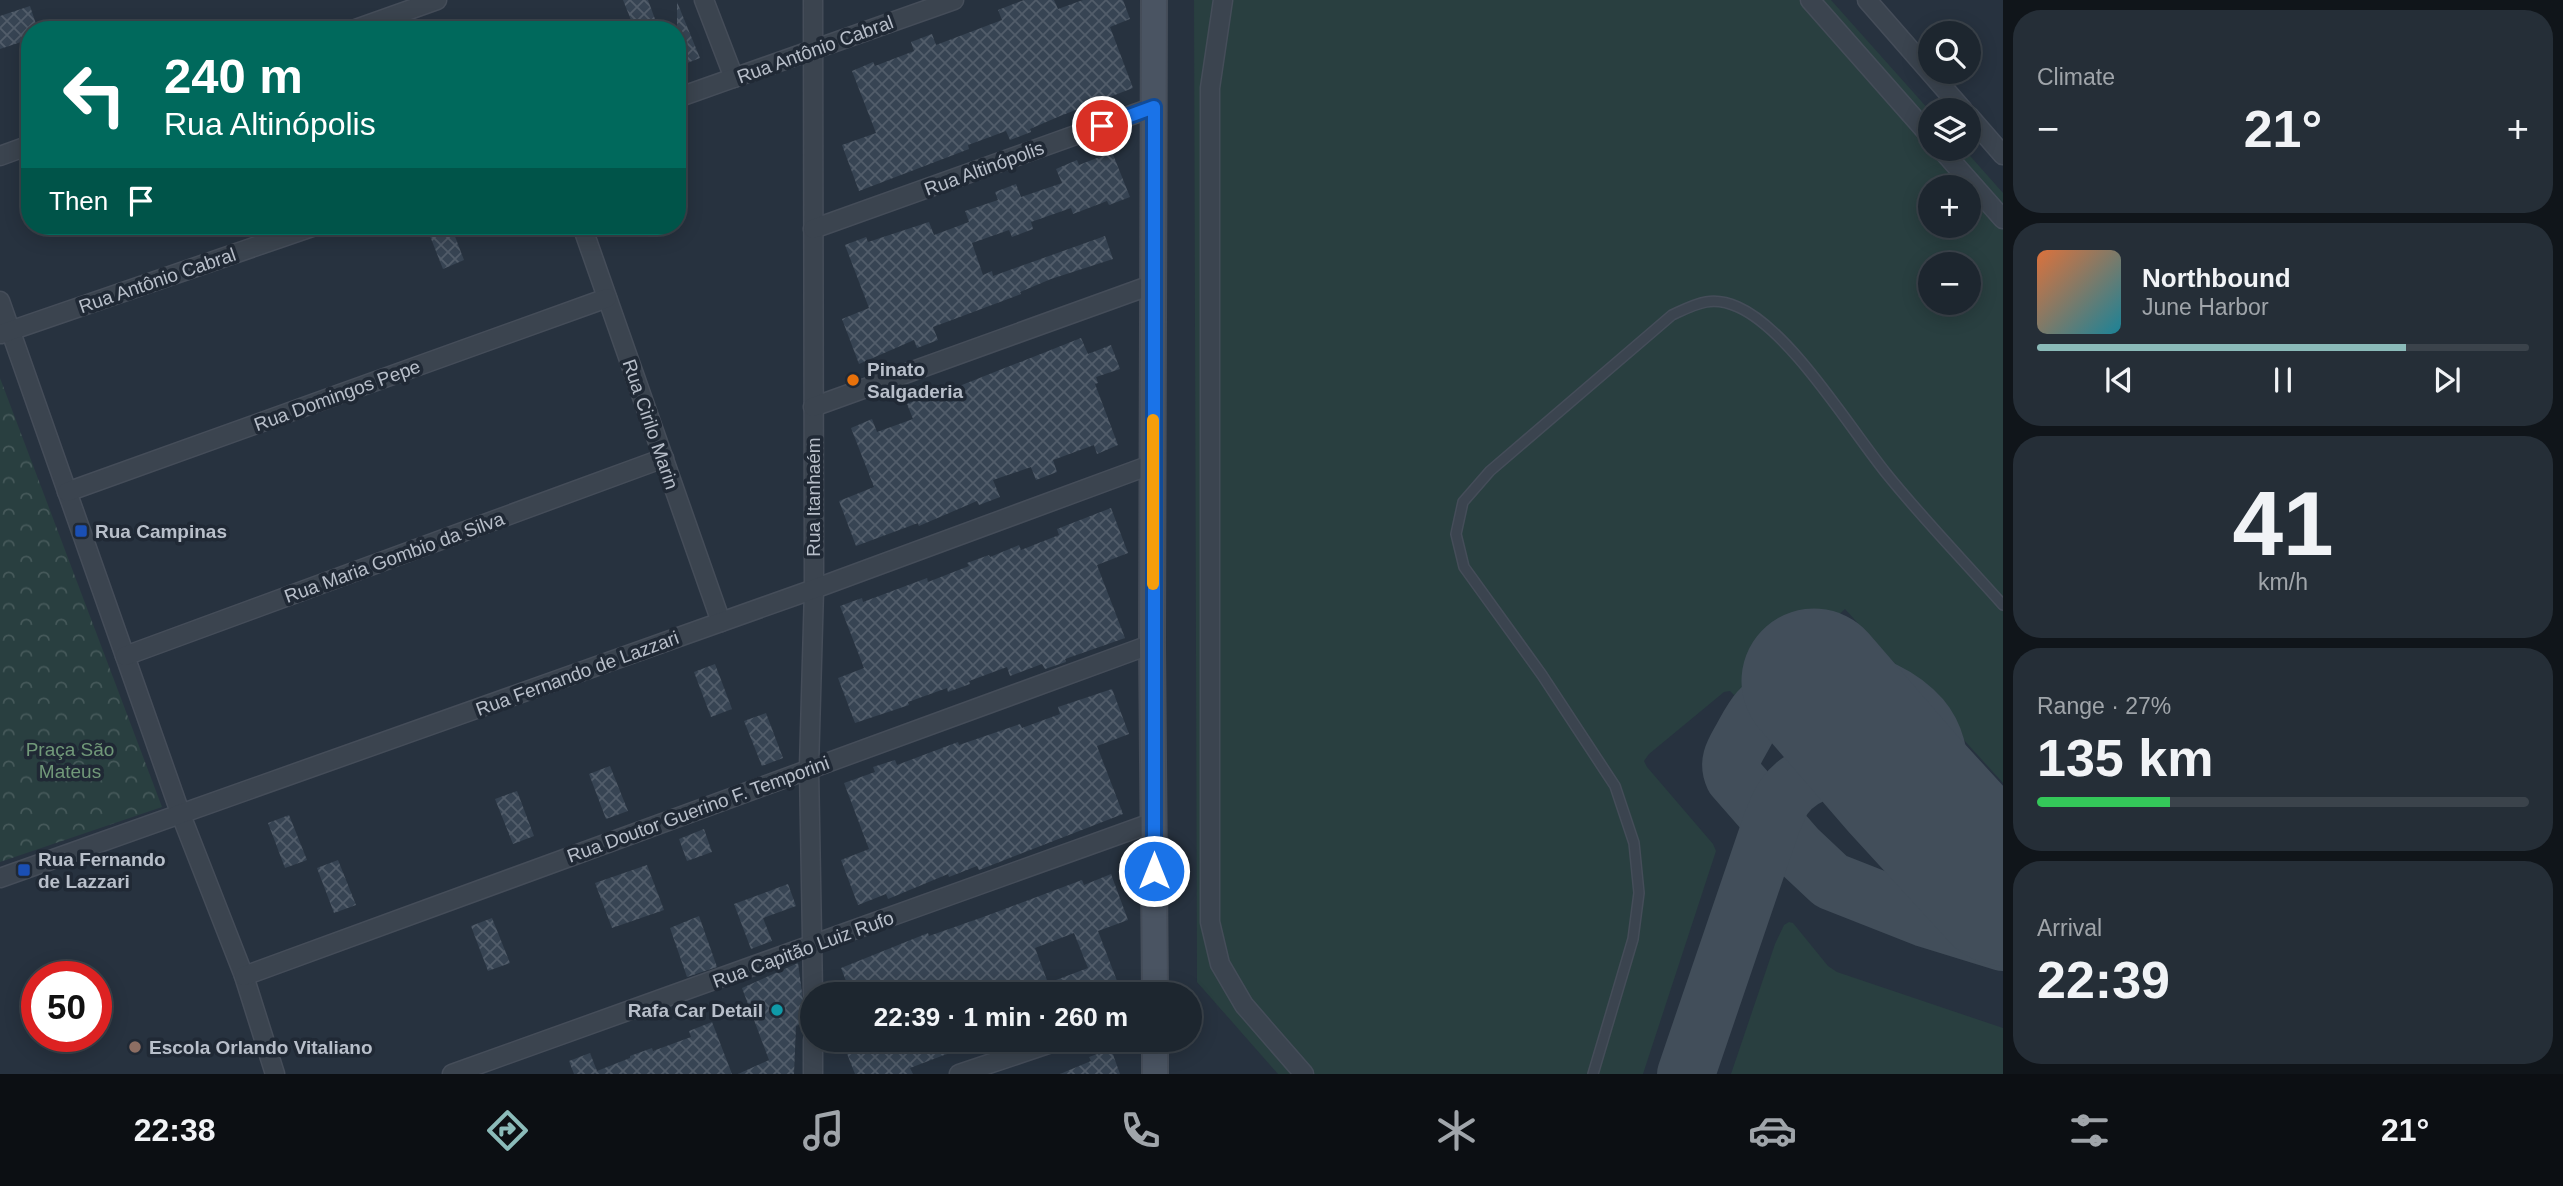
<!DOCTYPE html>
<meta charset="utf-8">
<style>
:root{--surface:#1d262f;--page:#252e37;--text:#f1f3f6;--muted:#a0a5aa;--line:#3b434b;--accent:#8bbbb9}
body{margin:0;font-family:Arial,sans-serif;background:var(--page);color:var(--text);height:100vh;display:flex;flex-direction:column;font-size:26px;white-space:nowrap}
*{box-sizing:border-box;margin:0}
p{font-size:23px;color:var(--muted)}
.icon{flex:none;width:38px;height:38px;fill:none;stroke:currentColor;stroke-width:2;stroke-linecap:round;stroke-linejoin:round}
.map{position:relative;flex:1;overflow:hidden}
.drawer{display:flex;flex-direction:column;gap:10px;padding:10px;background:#10151a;width:560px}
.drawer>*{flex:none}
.top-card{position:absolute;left:21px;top:21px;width:665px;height:214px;border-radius:28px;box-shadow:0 4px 18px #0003,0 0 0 2px var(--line);background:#00695c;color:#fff;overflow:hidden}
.buttons{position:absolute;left:1918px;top:21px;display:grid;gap:14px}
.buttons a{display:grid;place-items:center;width:63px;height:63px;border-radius:50%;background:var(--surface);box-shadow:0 4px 18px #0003,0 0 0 2px var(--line);font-size:35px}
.speed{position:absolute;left:21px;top:961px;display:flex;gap:14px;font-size:35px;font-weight:700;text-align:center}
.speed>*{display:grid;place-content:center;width:91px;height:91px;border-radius:50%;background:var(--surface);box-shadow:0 4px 18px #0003,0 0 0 2px var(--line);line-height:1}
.speed .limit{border:10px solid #d22;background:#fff;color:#111}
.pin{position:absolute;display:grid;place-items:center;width:60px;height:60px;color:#fff;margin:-30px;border:4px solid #fff;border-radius:50%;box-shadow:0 2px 7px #0007}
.me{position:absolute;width:77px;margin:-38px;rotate:0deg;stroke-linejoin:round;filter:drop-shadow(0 0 5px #0008)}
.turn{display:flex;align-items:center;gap:24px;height:147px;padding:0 28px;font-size:32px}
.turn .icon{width:91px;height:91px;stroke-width:2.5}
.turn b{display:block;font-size:49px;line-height:60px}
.then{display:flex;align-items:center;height:66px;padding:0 28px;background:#0003;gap:14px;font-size:26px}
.big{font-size:52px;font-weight:700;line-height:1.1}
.drawer .widget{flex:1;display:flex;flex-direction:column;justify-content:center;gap:10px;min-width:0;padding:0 24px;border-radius:28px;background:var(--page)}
.drawer .dial{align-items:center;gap:0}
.dial b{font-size:91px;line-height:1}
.song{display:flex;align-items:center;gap:21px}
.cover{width:84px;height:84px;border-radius:10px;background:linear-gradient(135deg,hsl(20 70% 55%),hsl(190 70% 35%))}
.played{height:7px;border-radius:4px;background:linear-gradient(90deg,var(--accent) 75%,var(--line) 75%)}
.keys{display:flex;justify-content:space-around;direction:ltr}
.heat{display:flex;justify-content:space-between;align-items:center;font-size:38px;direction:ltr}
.charge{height:10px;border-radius:5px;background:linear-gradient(90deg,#34c759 27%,var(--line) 0)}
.trip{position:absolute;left:800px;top:982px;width:402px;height:70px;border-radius:35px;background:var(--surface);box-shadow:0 4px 18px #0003,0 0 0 2px var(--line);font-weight:700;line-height:70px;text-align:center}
.menu{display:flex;height:112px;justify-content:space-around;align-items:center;background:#0c0f13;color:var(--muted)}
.menu .icon{width:49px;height:49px}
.menu .on{color:var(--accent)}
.menu b{font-size:32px;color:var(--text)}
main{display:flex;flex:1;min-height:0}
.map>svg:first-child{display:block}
</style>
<main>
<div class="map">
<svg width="2003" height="1074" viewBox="0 0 2003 1074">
<defs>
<pattern id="park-crowns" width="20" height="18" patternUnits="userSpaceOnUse" patternTransform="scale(1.75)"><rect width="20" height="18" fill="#293f40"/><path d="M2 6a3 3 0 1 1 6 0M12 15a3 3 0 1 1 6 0" fill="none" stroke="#46595a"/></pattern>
<pattern id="building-cross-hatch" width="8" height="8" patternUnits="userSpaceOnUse" patternTransform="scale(1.75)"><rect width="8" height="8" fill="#374453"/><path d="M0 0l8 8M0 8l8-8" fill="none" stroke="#525d6a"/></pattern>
</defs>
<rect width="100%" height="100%" fill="#27323f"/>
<g fill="#293f40" fill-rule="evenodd">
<path d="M1194,0H1831L1930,111V149H1964L2003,193V783L1845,609L1743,704L1730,691L1724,692L1649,754L1644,761L1647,767L1713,844L1716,851L1643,1074H1278L1197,982ZM1930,187H1969V226H1930ZM1930,264H1969V303H1930Z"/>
<polygon points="1789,922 1793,923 1828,966 1837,972 2003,1028 2003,1074 1731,1074 1775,944 1784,925"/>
</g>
<polygon fill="url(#park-crowns)" points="0,378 162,807 0,862"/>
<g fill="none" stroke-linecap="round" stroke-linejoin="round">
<g stroke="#424e5a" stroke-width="58">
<path d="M1967,853C1959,837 1949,822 1945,804C1938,773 1943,744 1921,718C1881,673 1802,662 1759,711C1752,719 1747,729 1742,738C1734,752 1727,762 1734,777L1797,849L1831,881L1925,918L2003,942"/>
<path d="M1686,1074L1772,822C1776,814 1779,804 1784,797C1802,771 1845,759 1874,770C1884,773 1894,780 1904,785"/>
</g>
<polyline stroke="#424e5a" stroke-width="145" points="1814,681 1904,785 2003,893"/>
</g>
<g fill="url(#building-cross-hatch)" fill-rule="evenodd">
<polygon points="623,0 648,0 659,30 635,30"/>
<polygon points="1024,0 1054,0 1058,9 1083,0 1123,0 1130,19 1110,27 1133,88 1060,116 1030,129 1031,132 1010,140 1006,131 968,145 969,149 859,191 842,145 876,133 852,71 873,62 875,66 914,51 911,42 932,34 936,45 1002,20 998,10"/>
<polygon points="677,2 700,58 677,67"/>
<polygon points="30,6 38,30 30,30 30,39 0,49 0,16"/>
<polygon points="1112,152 1130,197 1109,205 1107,201 1073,214 1071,208 1031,222 1033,229 1012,237 1009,230 972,243 983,275 992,271 993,276 1105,236 1113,259 1051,279 1020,292 1021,294 933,327 938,340 917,348 914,340 859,364 842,319 869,308 845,245 866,237 868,242 929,222 934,235 969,222 965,211 998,200 995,192 1016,184 1021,197 1062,183 1056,169 1077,160 1079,165"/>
<polygon points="426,226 451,226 464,260 443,269"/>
<polygon points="1081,338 1088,354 1111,345 1120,369 1096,377 1098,383 1095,384 1118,445 1097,454 1094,445 1053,460 1057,472 1036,480 1031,467 993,480 1000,497 979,505 977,501 919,526 918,523 856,546 839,501 874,487 851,428 872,419 877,432 913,419 907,404 928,395 929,398"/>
<polygon points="1111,508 1128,553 1097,565 1125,638 1065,659 1066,662 1045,669 1042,664 1010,676 1007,667 969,681 970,684 948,692 947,688 908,702 909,705 855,723 838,678 864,668 840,606 862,598 863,602 927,578 928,582 969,566 967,563 989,555 990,557 1019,545 1021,550 1059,535 1057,529"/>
<polygon points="715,664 732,709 711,717 694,672"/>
<polygon points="1112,689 1129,734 1097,746 1123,814 979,870 977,866 949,877 948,874 888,899 886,894 858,905 841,860 869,849 844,783 875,772 873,767 895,760 897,765 958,742 959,745 1020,724 1022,728 1060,714 1058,707"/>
<polygon points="766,713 783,758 762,766 744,721"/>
<polygon points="610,766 628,811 606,819 589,774"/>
<polygon points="517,791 534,836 513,844 495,799"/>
<polygon points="289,815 307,860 285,868 268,823"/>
<polygon points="704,829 712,852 687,861 679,839"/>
<polygon points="338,860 356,905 334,913 317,868"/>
<polygon points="647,865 664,910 612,928 595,883"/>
<path d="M1111,874L1128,920L1098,931L1122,994H851L841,968L928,933L929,936L986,916L1082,880L1084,885ZM1074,933L1088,968L1048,983L1035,948Z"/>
<polygon points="788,884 796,906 763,918 772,941 751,949 734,904"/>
<polygon points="699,916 717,967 687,977 670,928"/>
<polygon points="492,918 510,963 488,971 471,926"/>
<polygon points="798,963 806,1022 796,1026 794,1074 738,1074 769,1060 742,988"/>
<polygon points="712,1022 732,1074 574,1074 569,1061 590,1053 597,1071 630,1058 630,1056 652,1048 653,1051 691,1037 689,1031"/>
<polygon points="860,1040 981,1040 981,1041 910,1068 913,1074 855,1074 844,1046"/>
<polygon points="1111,1049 1120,1074 1060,1074 1091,1061 1089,1057"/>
</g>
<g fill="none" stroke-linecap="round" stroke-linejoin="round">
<defs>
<path id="lane" d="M1593,1074L1633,939L1639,893L1634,843L1615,786L1542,675L1464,567L1456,534L1463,502L1490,471L1672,315C1696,304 1711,295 1738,307C1790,330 1849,427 1886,473C1923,519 1964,561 2003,605"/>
<g id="street">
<polyline points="704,0 734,78"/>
<polyline points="813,0 814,589 809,768 813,994"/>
<polyline points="1223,0 1210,88 1210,922 1220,964 1244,1005 1304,1074"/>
<polyline points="1810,0 1930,136"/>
<polyline points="1867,0 1963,110"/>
<polyline points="353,30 437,0"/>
<polyline points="677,98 954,0"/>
<polyline points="1969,116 2003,155"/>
<polyline points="1941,149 2003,219"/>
<polyline points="0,156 30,145"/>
<polyline points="582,226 721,622"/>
<polyline points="813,229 1154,107"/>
<polyline points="0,301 181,815 244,976 275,1074"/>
<polyline points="1,334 315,226"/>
<polyline points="813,407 1154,284"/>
<polyline points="67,492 607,298"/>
<polyline points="125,656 664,458"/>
<polyline points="0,878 814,589 1153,464"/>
<polyline points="244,976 1152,644"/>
<polyline points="813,1040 813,1074"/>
<polyline points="452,1074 1154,822"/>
<polyline points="959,1074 1060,1040"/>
</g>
<g id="secondary">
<polyline points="1154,0 1152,644 1155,994"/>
<polyline points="1155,1040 1155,1074"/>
</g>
</defs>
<use href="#lane" stroke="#454d59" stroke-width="12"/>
<use href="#street" stroke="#454d59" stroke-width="21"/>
<use href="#secondary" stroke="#454d59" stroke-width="28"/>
<use href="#lane" stroke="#3b444f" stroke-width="9"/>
<use href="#street" stroke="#3b444f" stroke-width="18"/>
<use href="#secondary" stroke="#4a5462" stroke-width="24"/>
</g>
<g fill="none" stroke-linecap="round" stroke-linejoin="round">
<defs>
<polyline id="route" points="1102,126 1154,107 1154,871"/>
</defs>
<use href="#route" stroke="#114b97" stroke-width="18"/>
<use href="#route" stroke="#1a73e8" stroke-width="12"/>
<polyline stroke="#f59e0b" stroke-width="12" points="1153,584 1153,420"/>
</g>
<circle fill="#e8710a" stroke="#202935" stroke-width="2.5" cx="853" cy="380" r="7"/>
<g fill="#1a4fb4" stroke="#202935" stroke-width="2.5">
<rect x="74" y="524" width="14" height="14" rx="3.5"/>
<rect x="17" y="863" width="14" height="14" rx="3.5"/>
</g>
<circle fill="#0f9aa8" stroke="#202935" stroke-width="2.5" cx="777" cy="1010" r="7"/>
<circle fill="#8d6e63" stroke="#202935" stroke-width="2.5" cx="135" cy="1047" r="7"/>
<g text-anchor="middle" stroke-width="7" stroke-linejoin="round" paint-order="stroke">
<g font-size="19" fill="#b8bfca" stroke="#202935">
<text transform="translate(815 49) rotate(-20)" y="7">Rua Antônio Cabral</text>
<text transform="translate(984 168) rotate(-20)" y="7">Rua Altinópolis</text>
<text transform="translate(157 280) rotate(-19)" y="7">Rua Antônio Cabral</text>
<text transform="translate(337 395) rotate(-20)" y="7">Rua Domingos Pepe</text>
<text transform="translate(651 424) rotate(71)" y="7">Rua Cirilo Marin</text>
<text transform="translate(813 497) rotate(-90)" y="7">Rua Itanhaém</text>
<text transform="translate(394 557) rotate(-20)" y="7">Rua Maria Gombio da Silva</text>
<text transform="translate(577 673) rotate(-20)" y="7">Rua Fernando de Lazzari</text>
<text transform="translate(698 809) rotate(-20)" y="7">Rua Doutor Guerino F. Temporini</text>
<text transform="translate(803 949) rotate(-20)" y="7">Rua Capitão Luiz Rufo</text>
</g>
<g font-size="19" font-weight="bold" fill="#b8bfca" stroke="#202935" text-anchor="start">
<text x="867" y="376">Pinato<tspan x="867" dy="22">Salgaderia</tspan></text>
<text x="95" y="538">Rua Campinas</text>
<text x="38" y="866">Rua Fernando<tspan x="38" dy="22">de Lazzari</tspan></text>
<text x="763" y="1017" text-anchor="end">Rafa Car Detail</text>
<text x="149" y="1054">Escola Orlando Vitaliano</text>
</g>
<g font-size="19" fill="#719979" stroke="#202935">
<text x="70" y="756">Praça São<tspan x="70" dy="22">Mateus</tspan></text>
</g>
</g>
</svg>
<div class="buttons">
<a><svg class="icon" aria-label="search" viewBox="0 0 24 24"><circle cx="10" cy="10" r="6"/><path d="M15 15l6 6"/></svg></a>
<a><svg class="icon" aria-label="layers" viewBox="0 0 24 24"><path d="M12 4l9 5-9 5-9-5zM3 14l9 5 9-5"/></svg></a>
<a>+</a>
<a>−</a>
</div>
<div class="speed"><div class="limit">50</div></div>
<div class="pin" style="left:1102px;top:126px;background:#d93025"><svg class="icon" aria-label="arrive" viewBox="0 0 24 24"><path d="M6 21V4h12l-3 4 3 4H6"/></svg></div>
<svg class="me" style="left:1154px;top:871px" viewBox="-20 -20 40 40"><circle r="17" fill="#1a73e8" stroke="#fff" stroke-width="3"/><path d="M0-11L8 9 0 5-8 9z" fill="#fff"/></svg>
<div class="trip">22:39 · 1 min · 260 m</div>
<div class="top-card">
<div class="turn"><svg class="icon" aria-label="left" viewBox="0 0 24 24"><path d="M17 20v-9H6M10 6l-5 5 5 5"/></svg><div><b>240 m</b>Rua Altinópolis</div></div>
<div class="then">Then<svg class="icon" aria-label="arrive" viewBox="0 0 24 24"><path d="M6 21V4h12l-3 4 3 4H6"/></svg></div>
</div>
</div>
<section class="drawer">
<div class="widget"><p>Climate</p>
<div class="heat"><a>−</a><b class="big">21°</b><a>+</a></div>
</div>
<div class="widget">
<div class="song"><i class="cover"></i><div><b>Northbound</b><p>June Harbor</p></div></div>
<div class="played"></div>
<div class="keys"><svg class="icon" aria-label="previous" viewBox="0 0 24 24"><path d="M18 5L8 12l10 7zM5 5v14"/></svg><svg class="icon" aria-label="pause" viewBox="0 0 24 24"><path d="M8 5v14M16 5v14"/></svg><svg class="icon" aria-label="next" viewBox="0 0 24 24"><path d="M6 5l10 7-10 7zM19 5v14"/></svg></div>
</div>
<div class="widget dial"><b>41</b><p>km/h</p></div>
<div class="widget"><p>Range · 27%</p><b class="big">135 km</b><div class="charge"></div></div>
<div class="widget"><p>Arrival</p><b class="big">22:39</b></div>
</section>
</main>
<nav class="menu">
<b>22:38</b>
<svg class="icon on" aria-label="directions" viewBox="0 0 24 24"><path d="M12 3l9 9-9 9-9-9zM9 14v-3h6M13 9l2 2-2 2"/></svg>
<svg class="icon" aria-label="music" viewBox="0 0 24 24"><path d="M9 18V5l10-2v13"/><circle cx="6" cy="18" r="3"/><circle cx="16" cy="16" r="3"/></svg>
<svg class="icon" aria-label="phone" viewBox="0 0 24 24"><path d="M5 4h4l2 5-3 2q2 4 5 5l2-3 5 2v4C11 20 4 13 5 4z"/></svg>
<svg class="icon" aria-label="climate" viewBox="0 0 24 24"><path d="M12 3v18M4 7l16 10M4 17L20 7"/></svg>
<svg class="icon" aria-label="car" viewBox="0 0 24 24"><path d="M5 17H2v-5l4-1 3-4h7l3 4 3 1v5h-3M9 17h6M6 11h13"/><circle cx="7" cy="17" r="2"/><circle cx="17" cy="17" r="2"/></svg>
<svg class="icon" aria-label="filters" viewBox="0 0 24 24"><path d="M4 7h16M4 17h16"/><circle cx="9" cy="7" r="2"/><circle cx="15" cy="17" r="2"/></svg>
<b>21°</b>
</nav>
